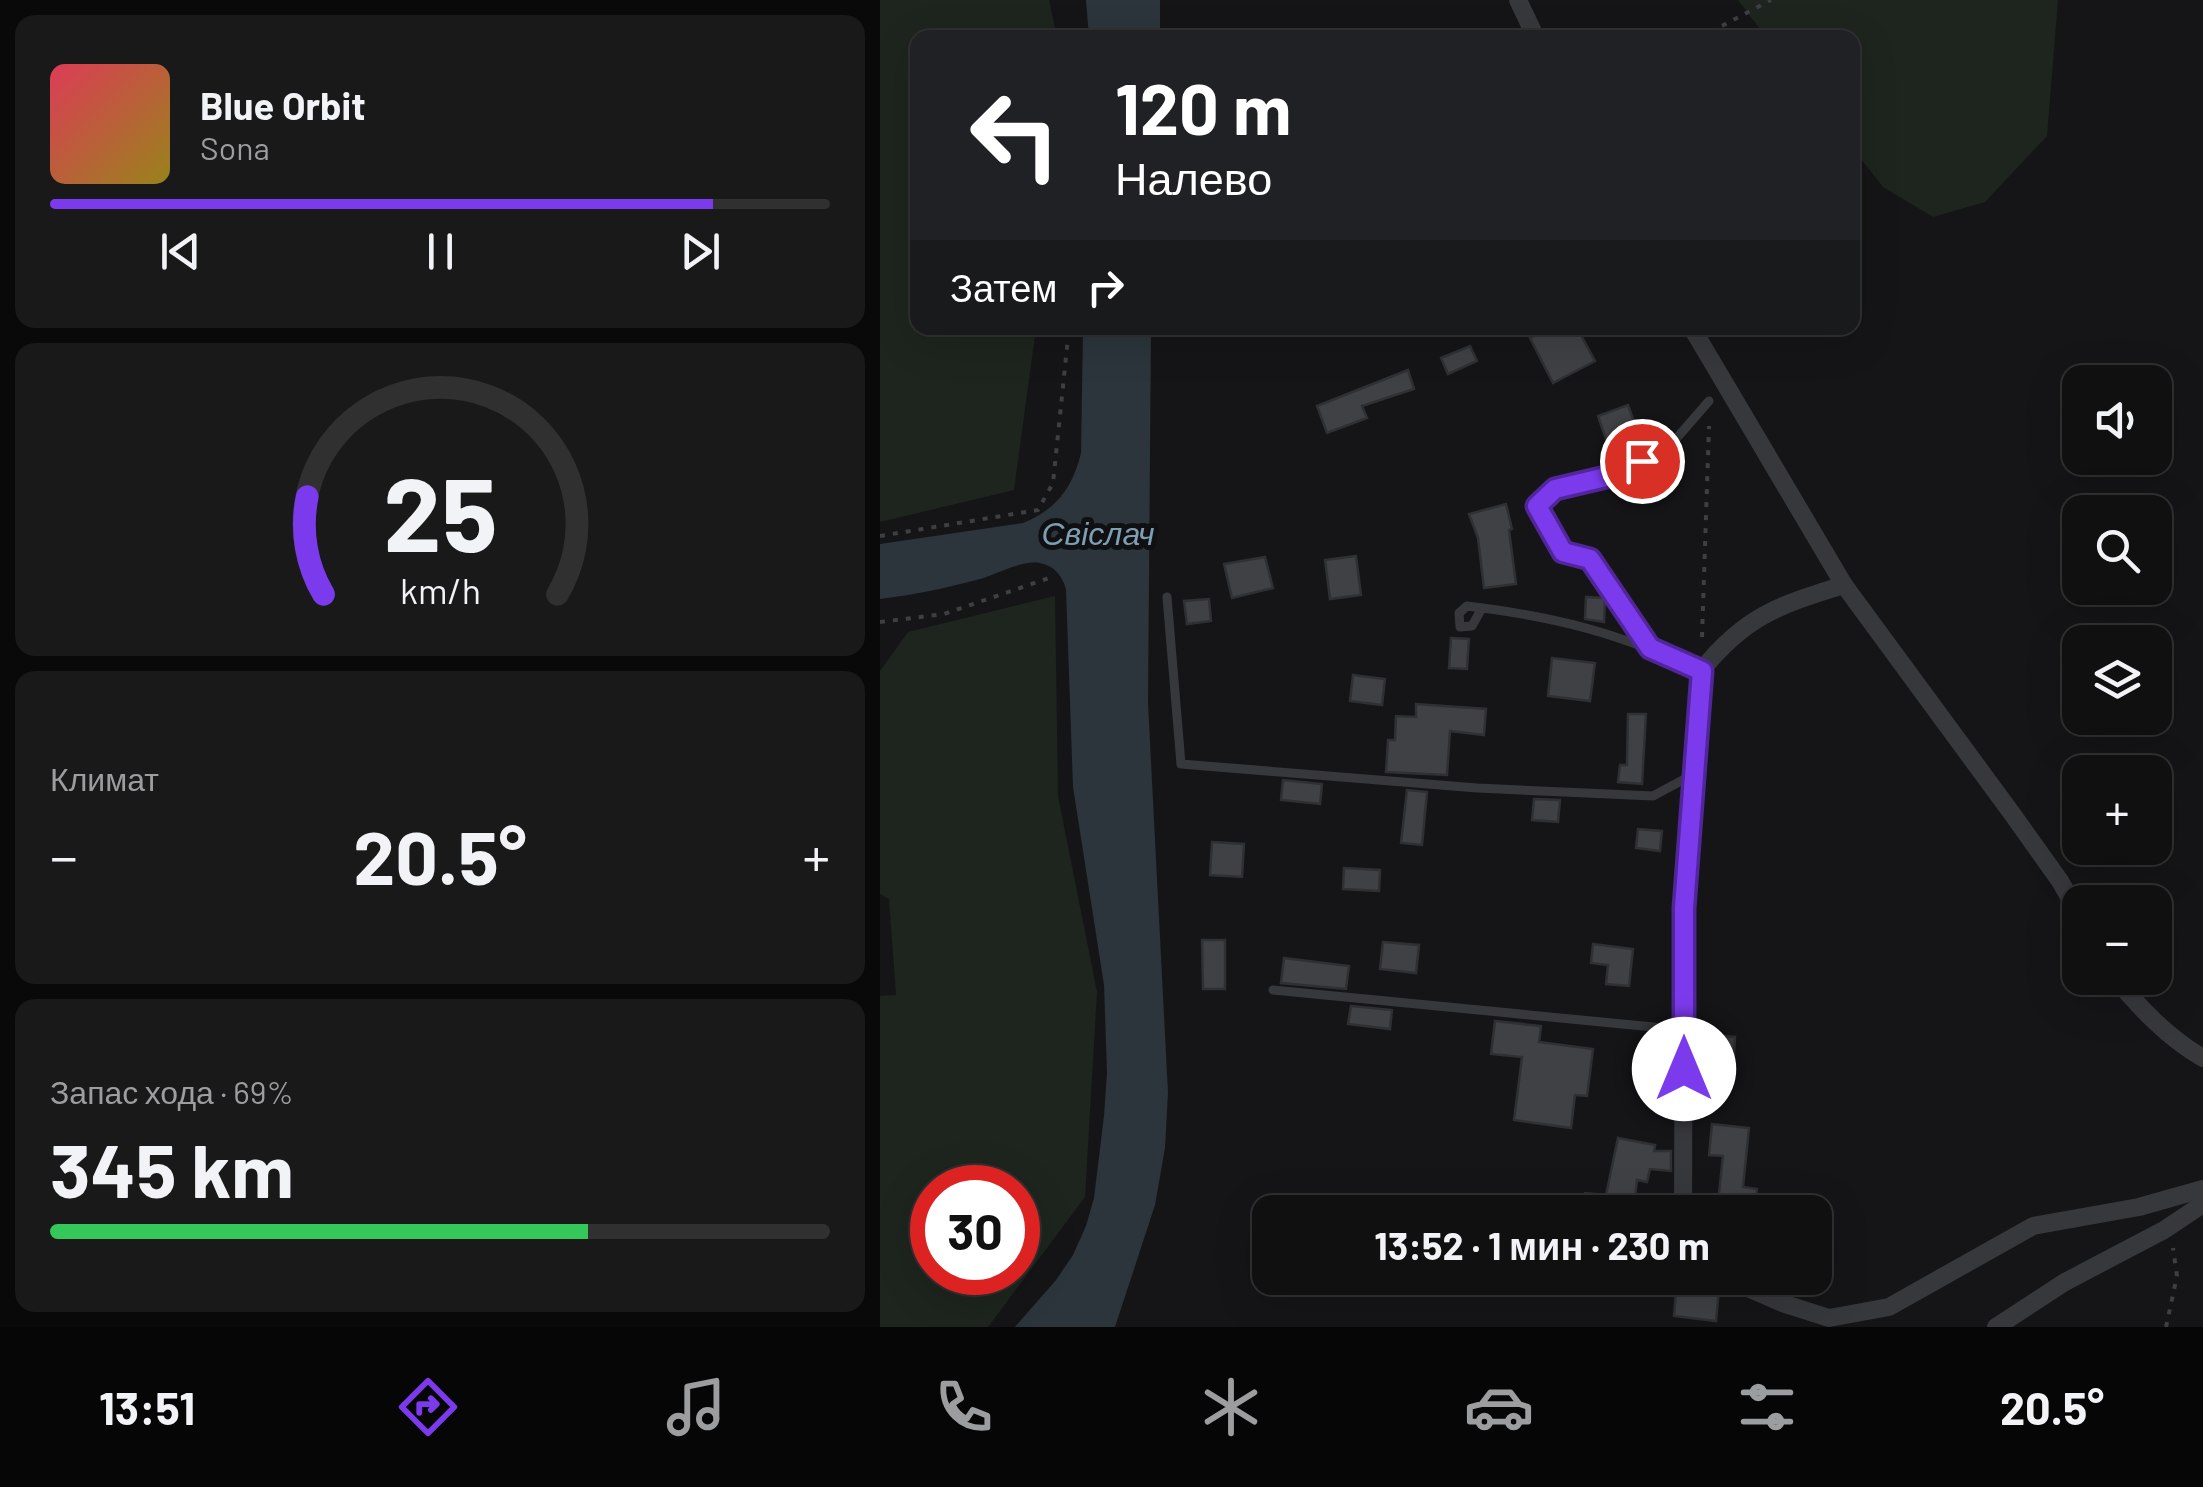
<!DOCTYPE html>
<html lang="ru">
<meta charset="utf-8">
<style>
:root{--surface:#101011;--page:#19191a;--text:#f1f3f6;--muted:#9c9d9f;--line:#303031;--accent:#7c3aed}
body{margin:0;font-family:Barlow,sans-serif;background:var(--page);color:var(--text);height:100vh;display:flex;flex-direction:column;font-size:38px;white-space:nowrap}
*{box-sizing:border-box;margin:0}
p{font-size:32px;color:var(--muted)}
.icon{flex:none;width:55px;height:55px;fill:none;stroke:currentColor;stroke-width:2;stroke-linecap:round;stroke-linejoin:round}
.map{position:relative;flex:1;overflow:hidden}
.side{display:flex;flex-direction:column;gap:15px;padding:15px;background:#090909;width:880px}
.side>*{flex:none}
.hud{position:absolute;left:30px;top:30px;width:950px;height:305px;border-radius:20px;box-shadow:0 10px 40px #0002,0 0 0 2px var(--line);background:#202124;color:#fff;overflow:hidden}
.fabs{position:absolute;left:1182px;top:365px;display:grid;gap:20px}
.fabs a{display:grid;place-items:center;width:110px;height:110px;border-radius:20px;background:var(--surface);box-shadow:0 10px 40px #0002,0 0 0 2px var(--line);font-size:50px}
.speed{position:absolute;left:30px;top:1165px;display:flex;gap:20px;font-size:50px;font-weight:700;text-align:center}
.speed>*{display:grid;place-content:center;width:130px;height:130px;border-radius:50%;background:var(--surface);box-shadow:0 10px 40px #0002,0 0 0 2px var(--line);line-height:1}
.speed .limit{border:15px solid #d22;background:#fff;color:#111}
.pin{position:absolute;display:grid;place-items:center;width:85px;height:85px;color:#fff;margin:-42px;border:5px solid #fff;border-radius:50%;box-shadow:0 2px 10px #0007}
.me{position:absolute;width:110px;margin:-55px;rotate:0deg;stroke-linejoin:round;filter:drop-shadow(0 0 8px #0008)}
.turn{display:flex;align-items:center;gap:35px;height:210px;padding:0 40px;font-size:45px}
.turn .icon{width:130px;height:130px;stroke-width:2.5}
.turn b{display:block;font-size:70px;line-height:85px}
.then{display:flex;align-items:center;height:95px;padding:0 40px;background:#0003;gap:20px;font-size:38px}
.big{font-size:75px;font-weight:700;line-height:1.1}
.side .widget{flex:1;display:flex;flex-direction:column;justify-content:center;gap:15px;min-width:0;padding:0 35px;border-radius:20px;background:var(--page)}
.side .dial{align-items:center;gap:0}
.dial svg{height:260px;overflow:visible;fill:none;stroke:var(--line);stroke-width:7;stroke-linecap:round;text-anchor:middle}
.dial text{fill:var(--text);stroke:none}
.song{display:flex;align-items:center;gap:30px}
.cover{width:120px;height:120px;border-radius:15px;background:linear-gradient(135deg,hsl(350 70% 55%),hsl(50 70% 35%))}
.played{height:10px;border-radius:5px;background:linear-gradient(90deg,var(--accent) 85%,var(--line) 85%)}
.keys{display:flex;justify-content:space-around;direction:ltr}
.heat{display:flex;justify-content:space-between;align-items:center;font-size:55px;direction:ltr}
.charge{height:15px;border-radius:8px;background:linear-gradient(90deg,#34c759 69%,var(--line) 0)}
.trip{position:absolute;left:372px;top:1195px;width:580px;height:100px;border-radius:20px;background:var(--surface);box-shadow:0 10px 40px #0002,0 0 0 2px var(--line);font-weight:700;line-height:100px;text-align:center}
.dock{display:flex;height:160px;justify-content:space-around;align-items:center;background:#060607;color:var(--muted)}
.dock .icon{width:70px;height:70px}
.dock .on{color:var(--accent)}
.dock b{font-size:45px;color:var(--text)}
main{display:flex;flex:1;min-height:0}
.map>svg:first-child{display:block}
</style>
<main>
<section class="side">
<div class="widget">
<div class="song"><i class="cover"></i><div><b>Blue Orbit</b><p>Sona</p></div></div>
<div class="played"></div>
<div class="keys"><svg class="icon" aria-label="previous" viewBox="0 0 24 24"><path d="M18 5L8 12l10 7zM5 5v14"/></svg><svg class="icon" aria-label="pause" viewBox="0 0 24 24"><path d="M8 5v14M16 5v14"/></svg><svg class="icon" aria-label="next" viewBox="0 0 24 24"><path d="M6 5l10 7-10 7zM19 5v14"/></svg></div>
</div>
<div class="widget dial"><svg viewBox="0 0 100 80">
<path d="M14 69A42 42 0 1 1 86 69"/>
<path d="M14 69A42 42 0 0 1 9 39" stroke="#7c3aed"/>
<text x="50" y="56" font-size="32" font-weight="700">25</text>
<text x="50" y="72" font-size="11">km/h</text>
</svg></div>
<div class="widget"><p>Климат</p>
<div class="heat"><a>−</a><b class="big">20.5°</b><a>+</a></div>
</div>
<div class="widget"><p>Запас хода · 69%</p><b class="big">345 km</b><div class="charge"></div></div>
</section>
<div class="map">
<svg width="1323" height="1327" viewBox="0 0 1323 1327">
<rect width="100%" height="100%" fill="#151517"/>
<g fill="#1d251e" fill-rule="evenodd">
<polygon points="0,0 169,0 177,37 38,38 38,328 156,328 134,490 0,522"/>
<polygon points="858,0 1178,0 1167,136 1105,202 1053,217 1003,187 973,149 972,38 886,37"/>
<path d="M175,596L178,796L217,992L205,1197L108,1327H0V996L16,995L9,899L0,894V671L28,632ZM52,1188H138V1272H52Z"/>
</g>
<g fill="#2b353b">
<polygon points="206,0 280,0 280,37 209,37"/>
<path d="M203,328H271L268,703L288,1093L285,1148L275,1205L235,1327H135L176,1280L193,1255L206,1226L214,1198L224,1116L227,1072L224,985L193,787L186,589C182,576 175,566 160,563C141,560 118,574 100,579C67,588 33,595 0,599V544L143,523C176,510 193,487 201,453Z"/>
</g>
<g fill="#3f4144" stroke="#2f3033" stroke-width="2.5">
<polygon points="671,328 697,328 715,361 673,383 650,338"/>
<polygon points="590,346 597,361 568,374 561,358"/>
<polygon points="528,370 534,389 482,406 487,418 447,433 437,406"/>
<polygon points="748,405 760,438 729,448 718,416"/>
<polygon points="626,504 632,529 629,530 636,584 604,588 598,538 589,514"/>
<polygon points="476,556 481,595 450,599 445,560"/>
<polygon points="385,557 393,588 352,598 344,564"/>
<polygon points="706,597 725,598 724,622 705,619"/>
<polygon points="329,599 331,621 307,624 304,601"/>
<polygon points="571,638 589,639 587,669 569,668"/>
<polygon points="672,658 715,663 710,701 668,696"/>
<polygon points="473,675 505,679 502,705 470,701"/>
<polygon points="536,704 606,709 604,735 570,731 567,775 506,772 508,740 515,740 516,716 536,717"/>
<polygon points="748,714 766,714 762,784 738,782 740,765 747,765"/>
<polygon points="403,780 442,784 440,804 401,800"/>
<polygon points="527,790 547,792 542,845 521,843"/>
<polygon points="654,799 680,800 678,822 652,820"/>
<polygon points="758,829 782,831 780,851 756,848"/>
<polygon points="332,842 364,844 362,877 330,875"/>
<polygon points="464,868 500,870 499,891 463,889"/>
<polygon points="322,940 345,940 345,989 323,989"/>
<polygon points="503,942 539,945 536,973 500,969"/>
<polygon points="713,944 753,949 749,986 726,984 728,965 711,963"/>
<polygon points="404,958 469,966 466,989 401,983"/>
<polygon points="471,1006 512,1010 510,1029 468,1024"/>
<polygon points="615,1021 661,1026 659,1042 713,1049 707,1096 695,1095 691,1128 634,1120 642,1057 611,1054"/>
<polygon points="820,1034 855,1037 854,1056 817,1053"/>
<polygon points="832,1124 869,1128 863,1187 877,1189 874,1212 837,1212 843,1156 829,1155"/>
<polygon points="738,1138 775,1145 774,1151 791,1151 791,1171 770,1169 767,1182 757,1180 755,1198 773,1200 772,1212 703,1212 705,1193 726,1195"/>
<polygon points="797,1280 834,1284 839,1289 836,1321 794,1316"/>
</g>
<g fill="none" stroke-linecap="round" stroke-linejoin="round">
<g stroke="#3c3f43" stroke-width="4" stroke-dasharray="5 8" stroke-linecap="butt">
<polyline points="819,38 891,0"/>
<polyline points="0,536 158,510 173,483 189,328"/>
<polyline points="0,622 64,614 172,577"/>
<polyline points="822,637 829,426"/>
<polyline points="1286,1327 1297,1276 1293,1248"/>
</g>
<g stroke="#36383c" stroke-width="9">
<polyline points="287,597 301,764 597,788 773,796 812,775"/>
<path d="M602,608L592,626L580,627L579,613L587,606C678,617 738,633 821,671"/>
<polyline points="770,647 710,559 683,552 657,505 675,489 725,477 762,461 795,440 829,401"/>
<polyline points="393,990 804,1030"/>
</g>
<g stroke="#36383c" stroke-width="18">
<polyline points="638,0 656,38"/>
<polyline points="812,328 964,585 1133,815 1180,881 1200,916"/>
<path d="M1235,978C1260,1008 1288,1038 1323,1058"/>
<path d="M803,1212L804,907L821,671C865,616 899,605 964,585"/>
<polyline points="845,1278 905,1304 949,1318 1009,1307 1153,1226 1259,1207 1323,1189"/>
<polyline points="1116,1327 1185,1282 1284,1230 1323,1204"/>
</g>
</g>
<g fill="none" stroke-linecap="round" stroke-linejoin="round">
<defs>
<polyline id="route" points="762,461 726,477 675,489 657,506 683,552 710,559 770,648 822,671 804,908 804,1069"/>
</defs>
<use href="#route" stroke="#51269a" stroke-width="25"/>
<use href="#route" stroke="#7c3aed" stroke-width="18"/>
</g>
<g text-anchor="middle" stroke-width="10" stroke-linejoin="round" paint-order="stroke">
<g font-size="32" font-style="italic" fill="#7e9eb3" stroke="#101012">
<text x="218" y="545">Свіслач</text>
</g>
</g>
</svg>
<div class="fabs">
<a><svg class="icon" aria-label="sound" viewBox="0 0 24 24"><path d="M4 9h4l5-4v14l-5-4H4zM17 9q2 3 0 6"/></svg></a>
<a><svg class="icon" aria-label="search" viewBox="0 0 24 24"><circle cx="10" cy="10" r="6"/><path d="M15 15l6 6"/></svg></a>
<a><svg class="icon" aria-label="layers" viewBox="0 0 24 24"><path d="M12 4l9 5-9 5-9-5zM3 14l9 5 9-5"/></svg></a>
<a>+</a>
<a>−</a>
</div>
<div class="speed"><div class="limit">30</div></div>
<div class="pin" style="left:762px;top:461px;background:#d93025"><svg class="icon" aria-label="arrive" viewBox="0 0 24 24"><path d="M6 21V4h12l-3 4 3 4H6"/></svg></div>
<svg class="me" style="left:804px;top:1069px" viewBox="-20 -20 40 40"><circle r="19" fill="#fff"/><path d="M0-13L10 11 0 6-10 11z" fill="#7c3aed"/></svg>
<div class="trip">13:52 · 1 мин · 230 m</div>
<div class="hud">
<div class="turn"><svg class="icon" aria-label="left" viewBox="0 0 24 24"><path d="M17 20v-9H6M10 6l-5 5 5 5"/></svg><div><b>120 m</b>Налево</div></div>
<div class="then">Затем<svg class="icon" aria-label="right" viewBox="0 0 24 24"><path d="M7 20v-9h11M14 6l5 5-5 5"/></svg></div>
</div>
</div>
</main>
<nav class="dock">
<b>13:51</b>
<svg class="icon on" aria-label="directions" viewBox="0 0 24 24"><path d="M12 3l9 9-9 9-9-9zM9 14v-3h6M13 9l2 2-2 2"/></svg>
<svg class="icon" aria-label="music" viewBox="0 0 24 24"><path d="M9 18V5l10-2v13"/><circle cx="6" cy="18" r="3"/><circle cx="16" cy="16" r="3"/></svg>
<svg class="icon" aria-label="phone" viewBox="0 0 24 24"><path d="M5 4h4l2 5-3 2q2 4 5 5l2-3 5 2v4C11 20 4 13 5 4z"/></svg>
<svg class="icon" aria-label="climate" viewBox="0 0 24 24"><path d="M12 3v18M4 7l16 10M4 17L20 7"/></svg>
<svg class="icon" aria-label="car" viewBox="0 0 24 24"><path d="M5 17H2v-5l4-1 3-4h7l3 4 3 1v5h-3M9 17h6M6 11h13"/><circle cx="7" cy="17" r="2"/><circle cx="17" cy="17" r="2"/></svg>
<svg class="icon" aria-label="filters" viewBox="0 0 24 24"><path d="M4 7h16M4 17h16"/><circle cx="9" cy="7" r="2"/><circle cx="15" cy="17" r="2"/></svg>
<b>20.5°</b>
</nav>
